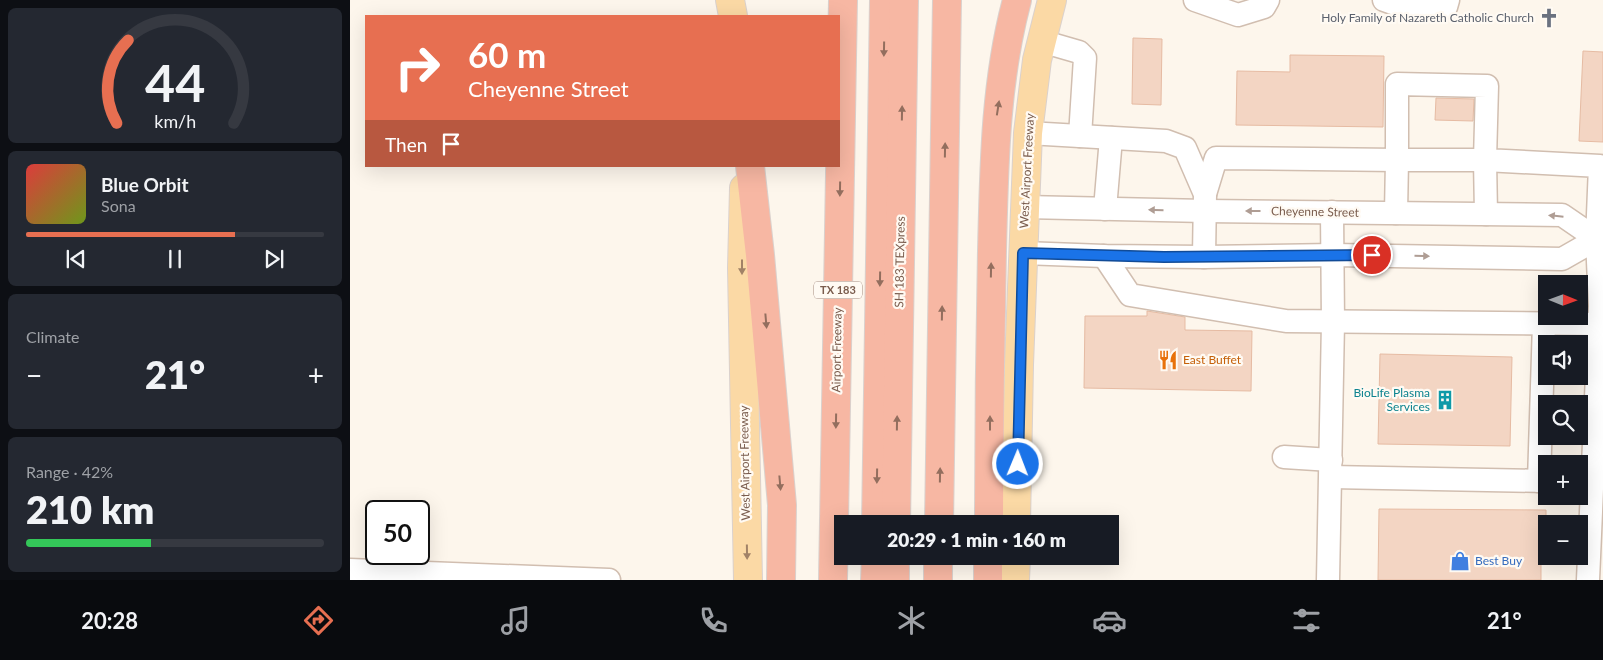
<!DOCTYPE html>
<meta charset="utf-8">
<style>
:root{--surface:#171b24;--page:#242831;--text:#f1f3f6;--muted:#9ea1a6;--line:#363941;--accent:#e76f51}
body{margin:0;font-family:Lato,sans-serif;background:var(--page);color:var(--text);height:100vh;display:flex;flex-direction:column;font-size:19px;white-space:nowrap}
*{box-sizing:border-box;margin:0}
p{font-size:16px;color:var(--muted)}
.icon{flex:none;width:28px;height:28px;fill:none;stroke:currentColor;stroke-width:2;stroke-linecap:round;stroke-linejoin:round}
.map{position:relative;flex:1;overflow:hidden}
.drawer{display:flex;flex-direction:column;gap:8px;padding:8px;background:#0d0f14;width:350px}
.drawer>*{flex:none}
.banner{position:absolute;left:15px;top:15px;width:475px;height:152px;border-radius:0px;box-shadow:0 5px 20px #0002;background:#e76f51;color:#fff;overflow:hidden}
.needle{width:32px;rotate:91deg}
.controls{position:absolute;left:1188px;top:275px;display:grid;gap:10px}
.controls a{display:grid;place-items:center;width:50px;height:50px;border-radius:0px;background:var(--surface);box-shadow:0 5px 20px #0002;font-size:25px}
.speed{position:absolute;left:15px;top:500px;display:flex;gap:10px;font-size:25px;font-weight:700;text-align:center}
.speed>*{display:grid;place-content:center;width:65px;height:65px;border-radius:50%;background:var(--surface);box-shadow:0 5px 20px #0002;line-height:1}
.speed .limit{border:2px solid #111;border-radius:8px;background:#fff;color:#111}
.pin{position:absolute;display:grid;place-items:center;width:42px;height:42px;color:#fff;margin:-21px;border:2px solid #fff;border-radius:50%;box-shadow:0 1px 5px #0007}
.me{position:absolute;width:55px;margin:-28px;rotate:1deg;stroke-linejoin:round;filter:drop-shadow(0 0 4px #0008)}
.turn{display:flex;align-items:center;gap:18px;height:105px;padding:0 20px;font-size:22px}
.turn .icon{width:65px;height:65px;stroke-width:2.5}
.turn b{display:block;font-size:35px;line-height:42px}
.then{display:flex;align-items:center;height:48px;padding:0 20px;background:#0003;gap:10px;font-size:19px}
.big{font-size:38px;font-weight:800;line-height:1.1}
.drawer .tile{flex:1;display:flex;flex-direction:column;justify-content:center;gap:8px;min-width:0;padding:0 18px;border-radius:8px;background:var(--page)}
.drawer .dial{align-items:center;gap:0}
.dial svg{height:130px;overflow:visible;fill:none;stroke:var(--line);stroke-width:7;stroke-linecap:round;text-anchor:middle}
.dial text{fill:var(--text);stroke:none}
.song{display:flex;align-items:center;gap:15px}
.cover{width:60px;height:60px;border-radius:8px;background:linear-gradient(135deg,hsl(0 70% 55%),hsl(80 70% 35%))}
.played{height:5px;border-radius:2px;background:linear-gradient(90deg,var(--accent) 70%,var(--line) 70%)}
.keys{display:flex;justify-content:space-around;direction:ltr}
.heat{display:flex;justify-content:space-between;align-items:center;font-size:28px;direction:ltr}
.charge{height:8px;border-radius:4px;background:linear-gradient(90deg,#34c759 42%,var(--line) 0)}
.trip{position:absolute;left:484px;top:515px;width:285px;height:50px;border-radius:0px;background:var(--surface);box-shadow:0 5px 20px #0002;font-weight:800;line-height:50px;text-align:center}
.dock{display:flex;height:80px;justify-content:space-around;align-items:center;background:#090b0e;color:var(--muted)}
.dock .icon{width:35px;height:35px}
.dock .current{color:var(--accent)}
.dock b{font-size:22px;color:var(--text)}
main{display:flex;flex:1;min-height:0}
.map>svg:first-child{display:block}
</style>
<main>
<section class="drawer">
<div class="tile dial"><svg viewBox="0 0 100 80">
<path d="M14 69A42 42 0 1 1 86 69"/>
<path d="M14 69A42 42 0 0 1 21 18" stroke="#e76f51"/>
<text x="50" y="56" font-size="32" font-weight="700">44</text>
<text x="50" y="72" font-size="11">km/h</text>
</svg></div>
<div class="tile">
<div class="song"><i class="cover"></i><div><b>Blue Orbit</b><p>Sona</p></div></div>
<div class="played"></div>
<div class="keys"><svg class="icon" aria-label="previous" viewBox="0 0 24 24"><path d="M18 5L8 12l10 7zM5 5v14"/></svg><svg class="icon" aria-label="pause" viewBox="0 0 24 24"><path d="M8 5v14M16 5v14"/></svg><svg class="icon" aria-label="next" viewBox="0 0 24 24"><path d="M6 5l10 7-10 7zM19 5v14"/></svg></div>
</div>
<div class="tile"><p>Climate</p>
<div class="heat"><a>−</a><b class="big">21°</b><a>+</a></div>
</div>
<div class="tile"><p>Range · 42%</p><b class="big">210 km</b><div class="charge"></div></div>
</section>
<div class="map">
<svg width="1253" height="580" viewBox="0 0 1253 580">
<rect width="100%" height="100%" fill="#fdf6ec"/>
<g fill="#f3d5c3" stroke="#e6bba3">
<polygon points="783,38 812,39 811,105 782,104"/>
<polygon points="1233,51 1253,52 1253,142 1229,141"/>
<polygon points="940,55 1034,56 1033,127 886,125 887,71 940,72"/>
<polygon points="1086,98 1124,99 1123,121 1085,120"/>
<polygon points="797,311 835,317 835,330 902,331 901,391 734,388 735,316 797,316"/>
<polygon points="1030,354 1162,357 1160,446 1028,444"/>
<polygon points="1029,509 1196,510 1196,541 1191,542 1191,580 1028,580"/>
</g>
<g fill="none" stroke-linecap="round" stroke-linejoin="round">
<defs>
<g id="minor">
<polyline points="845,0 888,15 914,7 918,0"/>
<polyline points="1034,0 1062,10 1096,7 1098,0"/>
<polyline points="691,41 729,52 735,58 730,136"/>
<polyline points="678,133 816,141 835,148 855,194 854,257"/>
<polyline points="855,194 866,158 1047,160 1047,84 1137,86 1135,160 1250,166 1247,239 1250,306 1238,580"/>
<polyline points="675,207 855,211 1212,215 1247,239"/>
<polyline points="755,209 761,138"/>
<polyline points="1046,213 1047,160 1135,160 1136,214"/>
<polyline points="673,253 754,256 854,257 983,255 1212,259 1247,239 1253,239"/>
<polyline points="754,256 780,295 936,321 1249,324"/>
<polyline points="934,457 981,460"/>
<polyline points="981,477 1196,481"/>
<polyline points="1189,481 1194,323"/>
<polyline points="0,570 259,580"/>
<polyline points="978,580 983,322 982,212"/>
</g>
<g id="major">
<polyline points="380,0 383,16"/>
<polyline points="394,188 392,268 398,580"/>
<polyline points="666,524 669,365 678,133 687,60 702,0"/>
<polyline points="665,580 666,556"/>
</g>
<g id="highway">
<polyline points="400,166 410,255 432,505 431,580"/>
<polyline points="526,524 534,0"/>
<polyline points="546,524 554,0"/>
<polyline points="589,524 597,0"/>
<path d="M639,524C639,433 640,342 642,251C644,167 645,82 667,0"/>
<polyline points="483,580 493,0"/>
<polyline points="525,580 526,556"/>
<polyline points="545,580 545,556"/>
<polyline points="588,580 588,556"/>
<polyline points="638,580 638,556"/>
</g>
</defs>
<use href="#minor" stroke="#d1beb0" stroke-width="25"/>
<use href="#major" stroke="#dad1cd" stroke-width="30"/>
<use href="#highway" stroke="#dad1cd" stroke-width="30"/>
<use href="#minor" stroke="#fff" stroke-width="22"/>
<use href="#major" stroke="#fbd9a5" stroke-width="28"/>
<use href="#highway" stroke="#f7b7a3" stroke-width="28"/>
</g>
<defs><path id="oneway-solid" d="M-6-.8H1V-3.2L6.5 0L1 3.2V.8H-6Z" transform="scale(1.25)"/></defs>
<g fill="#936e5e">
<use href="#oneway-solid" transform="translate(534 49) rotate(91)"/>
<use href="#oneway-solid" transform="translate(648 108) rotate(-81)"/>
<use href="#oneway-solid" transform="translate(552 113) rotate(-89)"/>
<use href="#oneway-solid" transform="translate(595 150) rotate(-89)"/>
<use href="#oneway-solid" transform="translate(490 189) rotate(91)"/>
<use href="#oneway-solid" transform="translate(641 270) rotate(-89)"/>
<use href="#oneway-solid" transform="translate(530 279) rotate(91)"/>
<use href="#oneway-solid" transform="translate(592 313) rotate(-89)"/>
<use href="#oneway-solid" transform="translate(416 321) rotate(85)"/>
<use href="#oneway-solid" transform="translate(486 421) rotate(91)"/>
<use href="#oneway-solid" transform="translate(547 423) rotate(-89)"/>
<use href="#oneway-solid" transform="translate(640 423) rotate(-90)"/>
<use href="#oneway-solid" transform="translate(590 475) rotate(-89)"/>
<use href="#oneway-solid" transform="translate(527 476) rotate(91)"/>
<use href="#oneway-solid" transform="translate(430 483) rotate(85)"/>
</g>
<g fill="#af9d94">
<use href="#oneway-solid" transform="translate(806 210) rotate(-179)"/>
<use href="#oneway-solid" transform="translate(903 211) rotate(-180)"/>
<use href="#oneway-solid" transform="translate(1206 216) rotate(-174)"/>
<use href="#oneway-solid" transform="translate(1072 256) rotate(1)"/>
</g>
<g fill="#a18267">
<use href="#oneway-solid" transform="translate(392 267) rotate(90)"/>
<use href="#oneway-solid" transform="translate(397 552) rotate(89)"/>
</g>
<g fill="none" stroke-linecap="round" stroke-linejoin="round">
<defs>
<polyline id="route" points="668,464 673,253 814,257 1022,255"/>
</defs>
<use href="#route" stroke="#114b97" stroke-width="12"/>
<use href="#route" stroke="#1a73e8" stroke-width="9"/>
</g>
<defs>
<symbol id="church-bare" viewBox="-9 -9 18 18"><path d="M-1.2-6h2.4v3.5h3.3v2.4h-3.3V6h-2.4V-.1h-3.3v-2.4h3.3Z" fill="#6b7280" stroke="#fffaf3" stroke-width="2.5" paint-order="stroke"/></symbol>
<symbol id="restaurant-bare" viewBox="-9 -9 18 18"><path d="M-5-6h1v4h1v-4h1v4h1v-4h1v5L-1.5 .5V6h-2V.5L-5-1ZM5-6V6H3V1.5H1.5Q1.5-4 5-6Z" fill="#e8710a" stroke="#fffaf3" stroke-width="2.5" paint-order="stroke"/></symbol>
<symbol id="building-bare" viewBox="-9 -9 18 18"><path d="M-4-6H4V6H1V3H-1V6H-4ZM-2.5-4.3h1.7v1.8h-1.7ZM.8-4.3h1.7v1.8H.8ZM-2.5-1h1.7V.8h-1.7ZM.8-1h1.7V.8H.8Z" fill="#0f9aa8" stroke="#fffaf3" stroke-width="2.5" paint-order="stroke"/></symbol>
<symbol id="shop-bare" viewBox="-9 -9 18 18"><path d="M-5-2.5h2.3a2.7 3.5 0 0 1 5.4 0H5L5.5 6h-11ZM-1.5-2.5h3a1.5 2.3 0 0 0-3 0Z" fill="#3f7fe0" stroke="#fffaf3" stroke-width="2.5" paint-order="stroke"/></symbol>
</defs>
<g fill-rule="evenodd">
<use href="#church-bare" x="1185" y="4" width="28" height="28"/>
<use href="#restaurant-bare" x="804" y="346" width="28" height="28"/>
<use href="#building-bare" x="1081" y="386" width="28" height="28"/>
<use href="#shop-bare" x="1096" y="547" width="28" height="28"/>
</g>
<g text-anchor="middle" stroke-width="4.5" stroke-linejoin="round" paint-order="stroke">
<rect fill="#fffaf3" stroke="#a28b7f" stroke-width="1" x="464" y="281.5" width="48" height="17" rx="4"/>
<g font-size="11" font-weight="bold" fill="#7a5c4d">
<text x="488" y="294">TX 183</text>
</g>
<g font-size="12" fill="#5b616d" stroke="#fffaf3" text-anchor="end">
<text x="1184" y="22">Holy Family of Nazareth Catholic Church</text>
</g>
<g font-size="12" fill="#7a5c4d" stroke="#fffaf3">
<text transform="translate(677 171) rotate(-87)" y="4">West Airport Freeway</text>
<text transform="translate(965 212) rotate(1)" y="4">Cheyenne Street</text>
<text transform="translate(550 262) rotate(-89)" y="4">SH 183 TEXpress</text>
<text transform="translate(487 350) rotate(-89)" y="4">Airport Freeway</text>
<text transform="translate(395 463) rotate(-91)" y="4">West Airport Freeway</text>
</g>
<g font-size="12" fill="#c56008" stroke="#fffaf3" text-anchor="start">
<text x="833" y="364">East Buffet</text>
</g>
<g font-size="12" fill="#0d838f" stroke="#fffaf3" text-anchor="end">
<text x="1080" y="397">BioLife Plasma<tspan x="1080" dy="14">Services</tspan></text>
</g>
<g font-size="12" fill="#366cbe" stroke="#fffaf3" text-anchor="start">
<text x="1125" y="565">Best Buy</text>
</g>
</g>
</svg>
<div class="controls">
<a><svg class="needle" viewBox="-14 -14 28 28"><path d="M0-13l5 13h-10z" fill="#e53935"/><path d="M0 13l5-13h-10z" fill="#9ea1a6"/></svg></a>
<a><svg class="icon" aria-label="sound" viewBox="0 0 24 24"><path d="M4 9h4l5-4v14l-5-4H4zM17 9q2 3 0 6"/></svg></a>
<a><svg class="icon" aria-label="search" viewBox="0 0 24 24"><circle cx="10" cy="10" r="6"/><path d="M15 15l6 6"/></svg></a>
<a>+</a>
<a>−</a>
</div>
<div class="speed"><div class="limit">50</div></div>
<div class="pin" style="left:1022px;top:255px;background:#d93025"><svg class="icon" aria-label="arrive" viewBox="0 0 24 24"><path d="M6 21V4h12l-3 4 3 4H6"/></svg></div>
<svg class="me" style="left:668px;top:464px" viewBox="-20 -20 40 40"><circle r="17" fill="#1a73e8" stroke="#fff" stroke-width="3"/><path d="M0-11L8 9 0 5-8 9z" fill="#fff"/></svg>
<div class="trip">20:29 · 1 min · 160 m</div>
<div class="banner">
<div class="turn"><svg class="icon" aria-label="right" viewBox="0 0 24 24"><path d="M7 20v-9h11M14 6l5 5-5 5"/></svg><div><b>60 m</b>Cheyenne Street</div></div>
<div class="then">Then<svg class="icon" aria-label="arrive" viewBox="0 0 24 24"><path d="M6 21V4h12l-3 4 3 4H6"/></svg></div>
</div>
</div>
</main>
<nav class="dock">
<b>20:28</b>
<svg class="icon current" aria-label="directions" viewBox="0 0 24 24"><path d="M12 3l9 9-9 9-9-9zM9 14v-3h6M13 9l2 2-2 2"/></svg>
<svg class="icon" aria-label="music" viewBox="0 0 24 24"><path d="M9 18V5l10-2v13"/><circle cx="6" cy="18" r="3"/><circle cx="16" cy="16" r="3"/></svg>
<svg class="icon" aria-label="phone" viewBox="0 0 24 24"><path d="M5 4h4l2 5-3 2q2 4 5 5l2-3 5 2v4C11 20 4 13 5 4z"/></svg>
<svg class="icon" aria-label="climate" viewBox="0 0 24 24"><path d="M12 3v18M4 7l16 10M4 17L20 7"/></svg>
<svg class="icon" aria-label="car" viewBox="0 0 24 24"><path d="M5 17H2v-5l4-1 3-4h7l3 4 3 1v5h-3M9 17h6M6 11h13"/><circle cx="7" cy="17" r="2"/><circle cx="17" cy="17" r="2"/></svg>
<svg class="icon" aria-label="filters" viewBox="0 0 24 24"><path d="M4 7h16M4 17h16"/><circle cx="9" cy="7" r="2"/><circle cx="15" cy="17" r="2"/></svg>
<b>21°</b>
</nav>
